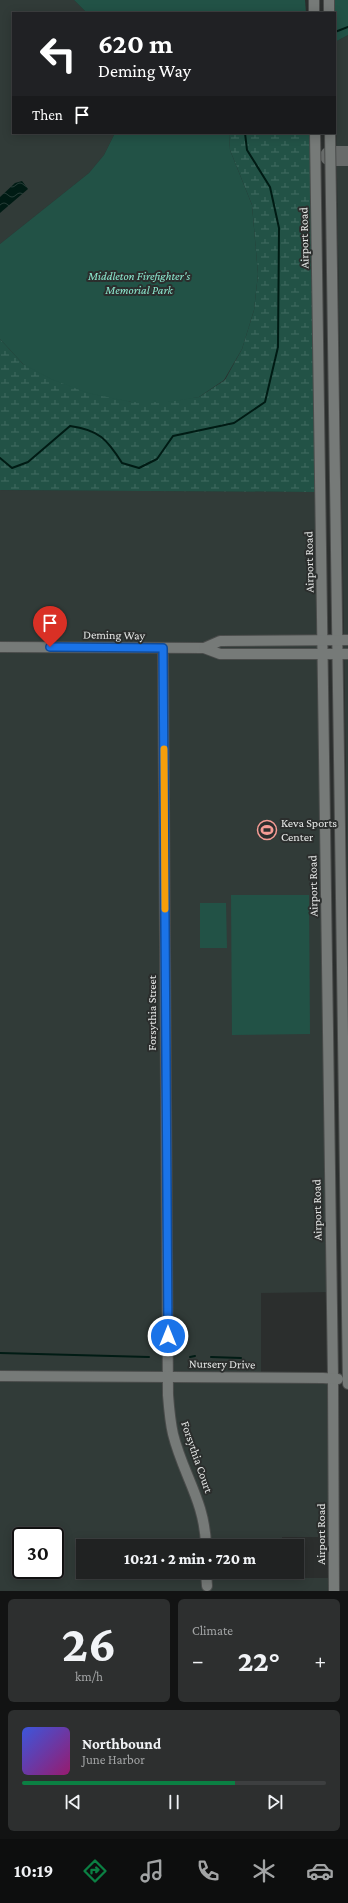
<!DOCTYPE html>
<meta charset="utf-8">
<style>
:root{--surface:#202222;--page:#2d2f2f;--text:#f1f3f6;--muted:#a2a4a5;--line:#3d3f40;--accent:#0b8043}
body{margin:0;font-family:"Crimson Pro",serif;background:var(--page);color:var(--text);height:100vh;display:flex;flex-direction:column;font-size:15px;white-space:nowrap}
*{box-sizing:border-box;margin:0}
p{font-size:13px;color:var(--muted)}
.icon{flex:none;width:22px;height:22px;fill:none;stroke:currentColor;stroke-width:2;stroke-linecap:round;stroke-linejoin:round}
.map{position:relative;height:1591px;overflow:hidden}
.sheet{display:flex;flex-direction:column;gap:8px;padding:8px;background:#121313;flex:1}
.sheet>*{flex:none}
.guide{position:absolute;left:12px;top:12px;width:324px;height:122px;border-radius:0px;box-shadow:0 2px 10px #0003,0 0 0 1px var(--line);background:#202124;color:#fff;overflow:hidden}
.speed{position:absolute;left:12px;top:1527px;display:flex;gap:8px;font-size:20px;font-weight:700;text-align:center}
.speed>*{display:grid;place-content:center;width:52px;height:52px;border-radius:50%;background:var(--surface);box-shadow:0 2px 10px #0003,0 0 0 1px var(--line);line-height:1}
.speed .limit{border:2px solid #111;border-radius:6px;background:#fff;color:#111}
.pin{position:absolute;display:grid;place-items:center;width:34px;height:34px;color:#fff;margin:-41px -17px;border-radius:50% 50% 50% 0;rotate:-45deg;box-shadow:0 0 4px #0007}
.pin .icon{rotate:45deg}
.me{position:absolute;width:44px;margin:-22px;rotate:0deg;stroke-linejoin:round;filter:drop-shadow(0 0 3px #0008)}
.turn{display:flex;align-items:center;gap:14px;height:84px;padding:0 20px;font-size:18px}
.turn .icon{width:52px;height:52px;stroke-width:2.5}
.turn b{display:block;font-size:28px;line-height:34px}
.then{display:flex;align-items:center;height:38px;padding:0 20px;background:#0003;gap:8px;font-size:15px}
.big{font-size:30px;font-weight:800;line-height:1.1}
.sheet .tile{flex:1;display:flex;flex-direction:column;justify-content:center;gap:6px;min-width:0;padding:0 14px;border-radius:6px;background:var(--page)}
.sheet .dial{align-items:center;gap:0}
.dial b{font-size:52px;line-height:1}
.song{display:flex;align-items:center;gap:12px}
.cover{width:48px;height:48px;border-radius:6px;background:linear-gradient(135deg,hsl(230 70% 55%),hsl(320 70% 35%))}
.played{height:4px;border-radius:2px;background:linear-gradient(90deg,var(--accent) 70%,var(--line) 70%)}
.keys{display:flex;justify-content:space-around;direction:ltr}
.heat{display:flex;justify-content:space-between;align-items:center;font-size:22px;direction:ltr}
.sheet .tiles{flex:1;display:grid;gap:8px;grid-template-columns:1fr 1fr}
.tile:last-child{grid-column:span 2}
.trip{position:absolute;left:76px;top:1539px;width:228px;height:40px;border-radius:0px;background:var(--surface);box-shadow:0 2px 10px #0003,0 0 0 1px var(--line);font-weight:800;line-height:40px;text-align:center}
.dock{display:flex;height:64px;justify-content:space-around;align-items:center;background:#0d0e0e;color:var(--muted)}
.dock .icon{width:28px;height:28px}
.dock .selected{color:var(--accent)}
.dock b{font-size:18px;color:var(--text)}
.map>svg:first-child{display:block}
</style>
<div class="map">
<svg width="348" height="1591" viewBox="0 0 348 1591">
<defs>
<pattern id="wetland-marsh" width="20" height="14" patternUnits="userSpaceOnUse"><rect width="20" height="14" fill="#225246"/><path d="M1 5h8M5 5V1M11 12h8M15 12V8" fill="none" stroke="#426b61"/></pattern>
<pattern id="water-waves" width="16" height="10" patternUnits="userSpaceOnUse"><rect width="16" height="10" fill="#001b14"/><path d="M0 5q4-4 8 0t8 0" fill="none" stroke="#253c36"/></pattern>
</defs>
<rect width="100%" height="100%" fill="#2b2e2d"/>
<g fill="#313b38" fill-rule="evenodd">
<polygon points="0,0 74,0 87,13 13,13 13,133 115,133 104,155 89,173 0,244"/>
<polygon points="348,35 348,911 335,42"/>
<path d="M0,490L315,492L332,1292L261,1293V1378H333L335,1537H282V1546H83V1572H282L283,1578H334V1591H0ZM21,1536H55V1570H21Z"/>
</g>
<polygon fill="url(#wetland-marsh)" points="229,133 311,133 315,492 0,490 0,339 23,364 131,402 199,397 225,380 242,349 254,310 258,274 252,205 230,150"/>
<g fill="#225246">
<polygon points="74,0 305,0 306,13 87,13"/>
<polygon points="335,0 348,0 348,35 335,42"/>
<polygon points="115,133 229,133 230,150 252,205 258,274 254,310 242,349 224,380 199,397 168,402 131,402 88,393 51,379 23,364 0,339 0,244 89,173 104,155"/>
<polygon points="231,895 309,895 310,1034 232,1035"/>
<polygon points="200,903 226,903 227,948 200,948"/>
</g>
<polygon fill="url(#water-waves)" points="22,181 28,189 0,213 0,197 15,183"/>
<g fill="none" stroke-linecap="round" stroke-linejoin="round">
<g stroke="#001b14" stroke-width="2">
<polyline points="335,32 348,27"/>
<path d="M0,458L12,468L28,462L70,426C99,430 107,439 122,463L139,468L157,459L173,436L234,423L265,402L278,347L279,228L270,187L247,150L245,133"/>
<polyline points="0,1353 149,1357"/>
<polyline points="190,1357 195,1356"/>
<polyline points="211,1357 241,1358"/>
</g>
<polyline stroke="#686b6a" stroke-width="20" points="330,156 348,156"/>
<defs>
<g id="minor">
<polyline points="314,0 314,13"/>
<polyline points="329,0 329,13"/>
<polyline points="315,133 333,1378 334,1591"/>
<polyline points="330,133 348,1384"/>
<polyline points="0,647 204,648 220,654 348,654"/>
<path d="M163,648L168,1395C169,1408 170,1421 173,1434C183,1475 205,1501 206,1546"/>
<polyline points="204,648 220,641 348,640"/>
<polyline points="0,1376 323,1378 338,1379"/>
<polyline points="206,1572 207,1586"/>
</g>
</defs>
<use href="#minor" stroke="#4a4c4b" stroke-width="12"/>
<use href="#minor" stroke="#767a78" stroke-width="10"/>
</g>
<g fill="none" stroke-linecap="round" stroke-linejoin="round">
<defs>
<polyline id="route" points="50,647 163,648 168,1336"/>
</defs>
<use href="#route" stroke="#114b97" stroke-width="10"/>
<use href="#route" stroke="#1a73e8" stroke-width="7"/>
<polyline stroke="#f59e0b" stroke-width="7" points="164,749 165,909"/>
</g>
<defs>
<symbol id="stadium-ring" viewBox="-11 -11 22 22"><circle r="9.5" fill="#2b2e2d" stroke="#f59c95" stroke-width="1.5"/><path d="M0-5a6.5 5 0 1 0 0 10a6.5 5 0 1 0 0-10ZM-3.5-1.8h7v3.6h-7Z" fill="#f59c95"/></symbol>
</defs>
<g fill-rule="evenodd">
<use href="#stadium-ring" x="256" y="819" width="22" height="22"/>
</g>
<g text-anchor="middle" stroke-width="4" stroke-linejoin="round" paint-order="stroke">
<g font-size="12" fill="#e5e7e6" stroke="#2b2e2d">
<text transform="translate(304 238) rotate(-91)" y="4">Airport Road</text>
<text transform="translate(309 562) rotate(-91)" y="4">Airport Road</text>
<text transform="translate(114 635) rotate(1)" y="4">Deming Way</text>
<text transform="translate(313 886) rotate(-91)" y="4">Airport Road</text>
<text transform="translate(152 1013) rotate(-90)" y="4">Forsythia Street</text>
<text transform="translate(317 1210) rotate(-91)" y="4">Airport Road</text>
<text transform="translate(222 1364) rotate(1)" y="4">Nursery Drive</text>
<text transform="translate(197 1457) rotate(71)" y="4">Forsythia Court</text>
<text transform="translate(321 1534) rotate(-90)" y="4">Airport Road</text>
</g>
<g font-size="12" font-style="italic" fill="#8ce8cf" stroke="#2b2e2d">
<text x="139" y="280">Middleton Firefighter's<tspan x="139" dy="14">Memorial Park</tspan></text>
</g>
<g font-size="12" fill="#e5e7e6" stroke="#2b2e2d" text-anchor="start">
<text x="281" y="827">Keva Sports<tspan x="281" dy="14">Center</tspan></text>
</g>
</g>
</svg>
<div class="speed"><div class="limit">30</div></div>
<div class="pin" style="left:50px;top:647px;background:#d93025"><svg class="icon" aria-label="arrive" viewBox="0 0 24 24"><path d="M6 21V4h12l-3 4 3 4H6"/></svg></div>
<svg class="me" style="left:168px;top:1336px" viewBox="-20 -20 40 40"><circle r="17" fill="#1a73e8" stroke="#fff" stroke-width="3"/><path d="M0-11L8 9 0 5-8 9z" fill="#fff"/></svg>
<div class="trip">10:21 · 2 min · 720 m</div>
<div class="guide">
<div class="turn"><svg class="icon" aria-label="left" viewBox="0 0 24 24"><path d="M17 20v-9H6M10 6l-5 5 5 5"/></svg><div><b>620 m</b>Deming Way</div></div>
<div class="then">Then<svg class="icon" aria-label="arrive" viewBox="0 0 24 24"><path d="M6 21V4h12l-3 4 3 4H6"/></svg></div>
</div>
</div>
<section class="sheet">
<div class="tiles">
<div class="tile dial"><b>26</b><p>km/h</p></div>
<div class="tile"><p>Climate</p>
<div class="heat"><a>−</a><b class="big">22°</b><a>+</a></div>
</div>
<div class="tile">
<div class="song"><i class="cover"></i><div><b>Northbound</b><p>June Harbor</p></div></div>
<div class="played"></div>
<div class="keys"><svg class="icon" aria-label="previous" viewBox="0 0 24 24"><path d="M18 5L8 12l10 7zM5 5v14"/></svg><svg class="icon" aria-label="pause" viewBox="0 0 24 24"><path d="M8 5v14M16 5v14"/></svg><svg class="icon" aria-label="next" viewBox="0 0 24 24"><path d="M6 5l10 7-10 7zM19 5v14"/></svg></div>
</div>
</div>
</section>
<nav class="dock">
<b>10:19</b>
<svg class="icon selected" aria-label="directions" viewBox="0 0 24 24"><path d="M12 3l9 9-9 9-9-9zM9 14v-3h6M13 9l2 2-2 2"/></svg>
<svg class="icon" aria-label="music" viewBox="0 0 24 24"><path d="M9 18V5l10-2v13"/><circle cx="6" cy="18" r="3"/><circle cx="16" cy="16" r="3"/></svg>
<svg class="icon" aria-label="phone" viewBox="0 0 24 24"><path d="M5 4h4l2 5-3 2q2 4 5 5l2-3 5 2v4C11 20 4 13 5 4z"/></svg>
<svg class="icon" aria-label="climate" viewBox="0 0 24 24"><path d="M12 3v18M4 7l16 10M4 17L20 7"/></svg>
<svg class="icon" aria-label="car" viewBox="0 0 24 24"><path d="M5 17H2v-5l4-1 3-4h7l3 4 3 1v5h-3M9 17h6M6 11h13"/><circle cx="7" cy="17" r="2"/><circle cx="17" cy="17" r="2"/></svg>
</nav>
